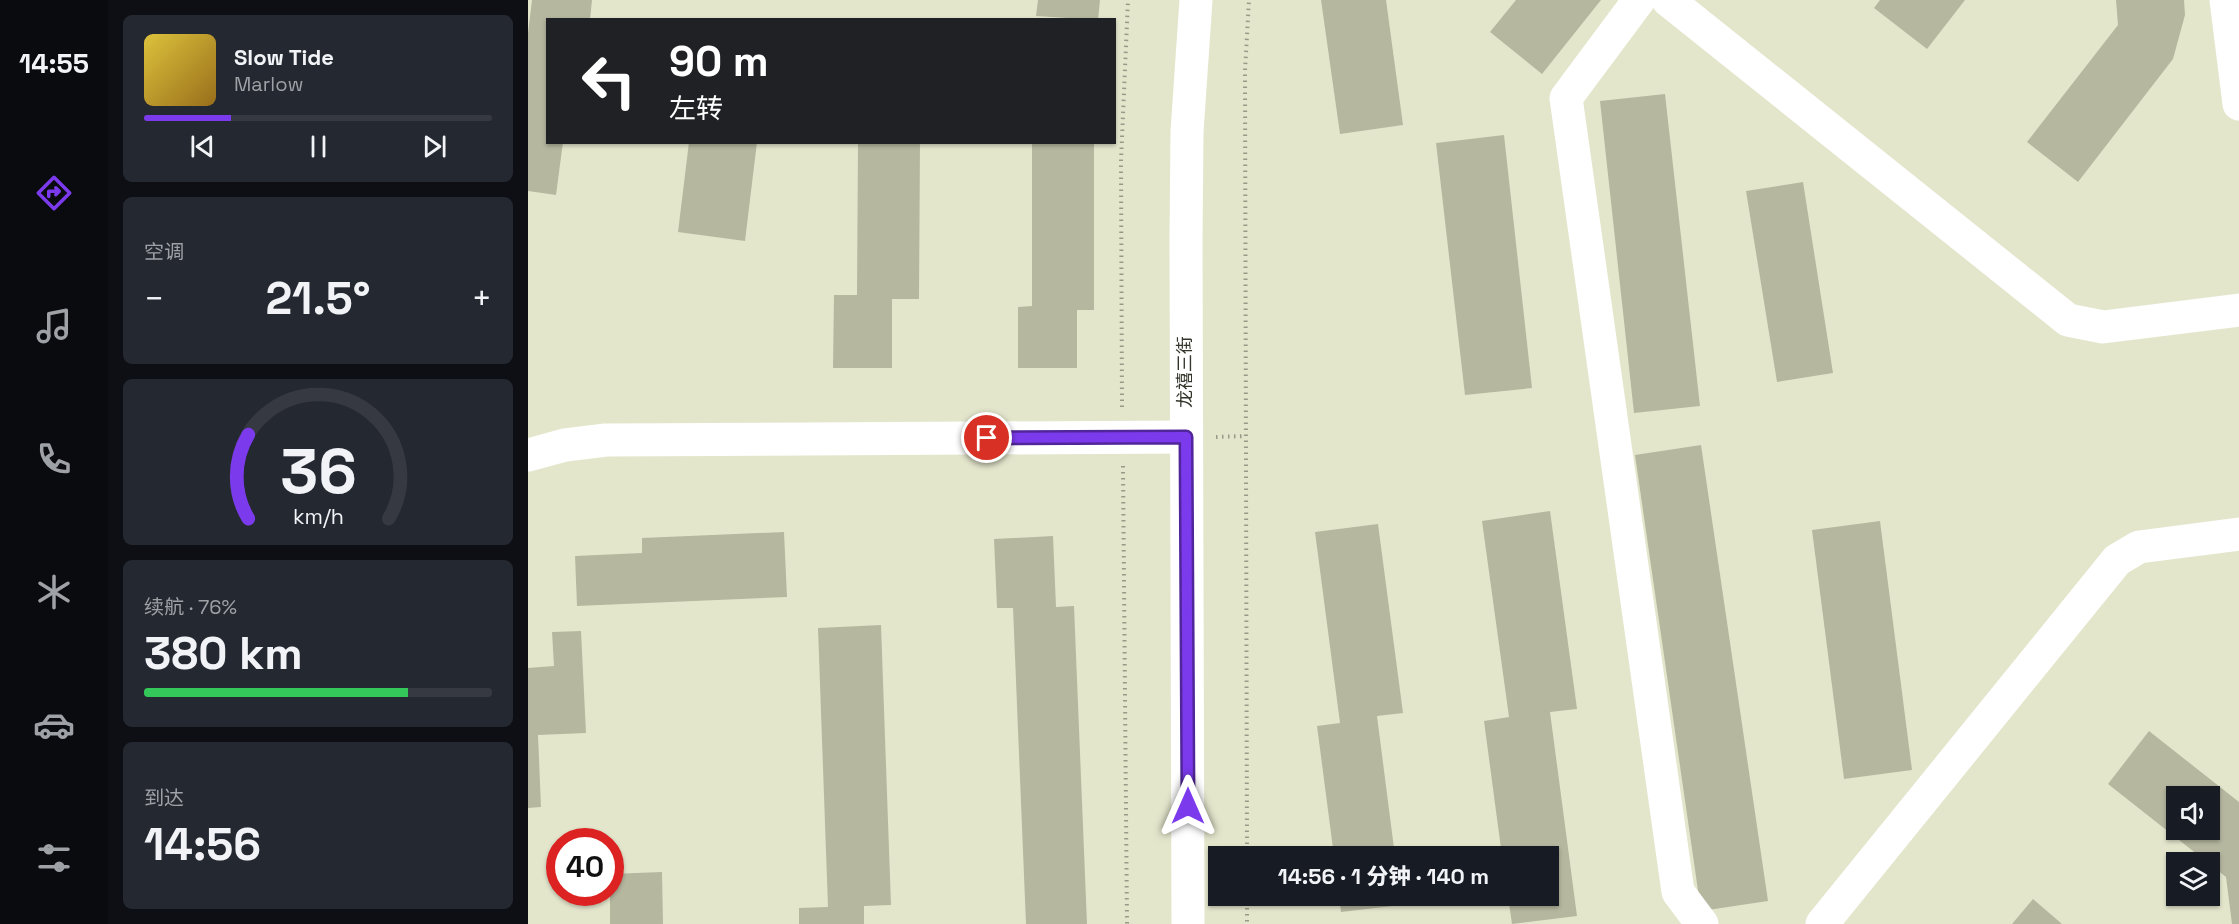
<!DOCTYPE html>
<html lang="zh">
<meta charset="utf-8">
<style>
:root{--surface:#171b24;--page:#242831;--text:#f1f3f6;--muted:#9ea1a6;--line:#363941;--accent:#7c3aed}
body{margin:0;font-family:"Space Grotesk","Noto Sans SC",sans-serif;background:var(--page);color:var(--text);height:100vh;display:flex;flex-direction:column;font-size:22px;white-space:nowrap}
*{box-sizing:border-box;margin:0}
p{font-size:20px;color:var(--muted)}
.icon{flex:none;width:33px;height:33px;fill:none;stroke:currentColor;stroke-width:2;stroke-linecap:round;stroke-linejoin:round}
.map{position:relative;flex:1;overflow:hidden}
.details{display:flex;flex-direction:column;gap:15px;padding:15px;background:#0d0f14;width:420px}
.details>*{flex:none}
.top-card{position:absolute;left:18px;top:18px;width:570px;height:126px;border-radius:0px;box-shadow:0 2px 4px #0004;background:#202124;color:#fff;overflow:hidden}
.fabs{position:absolute;left:1638px;top:786px;display:grid;gap:12px}
.fabs a{display:grid;place-items:center;width:54px;height:54px;border-radius:0px;background:var(--surface);box-shadow:0 2px 4px #0004;font-size:30px}
.speed{position:absolute;left:18px;top:828px;display:flex;gap:12px;font-size:30px;font-weight:700;text-align:center}
.speed>*{display:grid;place-content:center;width:78px;height:78px;border-radius:50%;background:var(--surface);box-shadow:0 2px 4px #0004;line-height:1}
.speed .limit{border:9px solid #d22;background:#fff;color:#111}
.pin{position:absolute;display:grid;place-items:center;width:51px;height:51px;color:#fff;margin:-26px;border:3px solid #fff;border-radius:50%;box-shadow:0 2px 6px #0007}
.me{position:absolute;width:66px;margin:-33px;rotate:0deg;stroke-linejoin:round;filter:drop-shadow(0 0 4px #0008)}
.turn{display:flex;align-items:center;gap:21px;height:126px;padding:0 24px;font-size:27px}
.turn .icon{width:78px;height:78px;stroke-width:2.5}
.turn b{display:block;font-size:42px;line-height:51px}
.big{font-size:45px;font-weight:800;line-height:1.1}
.details .widget{flex:1;display:flex;flex-direction:column;justify-content:center;gap:9px;min-width:0;padding:0 21px;border-radius:9px;background:var(--page)}
.details .dial{align-items:center;gap:0}
.dial svg{height:156px;overflow:visible;fill:none;stroke:var(--line);stroke-width:7;stroke-linecap:round;text-anchor:middle}
.dial text{fill:var(--text);stroke:none}
.song{display:flex;align-items:center;gap:18px}
.cover{width:72px;height:72px;border-radius:9px;background:linear-gradient(135deg,hsl(50 70% 55%),hsl(40 70% 35%))}
.played{height:6px;border-radius:3px;background:linear-gradient(90deg,var(--accent) 25%,var(--line) 25%)}
.keys{display:flex;justify-content:space-around;direction:ltr}
.heat{display:flex;justify-content:space-between;align-items:center;font-size:33px;direction:ltr}
.charge{height:9px;border-radius:4px;background:linear-gradient(90deg,#34c759 76%,var(--line) 0)}
.trip{position:absolute;left:680px;top:846px;width:351px;height:60px;border-radius:0px;background:var(--surface);box-shadow:0 2px 4px #0004;font-weight:800;line-height:60px;text-align:center}
main{display:flex;flex:1;min-height:0}
.dock{display:flex;flex-direction:column;width:108px;justify-content:space-around;align-items:center;background:#090b0e;color:var(--muted)}
.dock .icon{width:42px;height:42px}
.dock .on{color:var(--accent)}
.dock b{font-size:27px;color:var(--text)}
.map>svg:first-child{display:block}
</style>
<main>
<nav class="dock">
<b>14:55</b>
<svg class="icon on" aria-label="directions" viewBox="0 0 24 24"><path d="M12 3l9 9-9 9-9-9zM9 14v-3h6M13 9l2 2-2 2"/></svg>
<svg class="icon" aria-label="music" viewBox="0 0 24 24"><path d="M9 18V5l10-2v13"/><circle cx="6" cy="18" r="3"/><circle cx="16" cy="16" r="3"/></svg>
<svg class="icon" aria-label="phone" viewBox="0 0 24 24"><path d="M5 4h4l2 5-3 2q2 4 5 5l2-3 5 2v4C11 20 4 13 5 4z"/></svg>
<svg class="icon" aria-label="climate" viewBox="0 0 24 24"><path d="M12 3v18M4 7l16 10M4 17L20 7"/></svg>
<svg class="icon" aria-label="car" viewBox="0 0 24 24"><path d="M5 17H2v-5l4-1 3-4h7l3 4 3 1v5h-3M9 17h6M6 11h13"/><circle cx="7" cy="17" r="2"/><circle cx="17" cy="17" r="2"/></svg>
<svg class="icon" aria-label="filters" viewBox="0 0 24 24"><path d="M4 7h16M4 17h16"/><circle cx="9" cy="7" r="2"/><circle cx="15" cy="17" r="2"/></svg>
</nav>
<section class="details">
<div class="widget">
<div class="song"><i class="cover"></i><div><b>Slow Tide</b><p>Marlow</p></div></div>
<div class="played"></div>
<div class="keys"><svg class="icon" aria-label="previous" viewBox="0 0 24 24"><path d="M18 5L8 12l10 7zM5 5v14"/></svg><svg class="icon" aria-label="pause" viewBox="0 0 24 24"><path d="M8 5v14M16 5v14"/></svg><svg class="icon" aria-label="next" viewBox="0 0 24 24"><path d="M6 5l10 7-10 7zM19 5v14"/></svg></div>
</div>
<div class="widget"><p>空调</p>
<div class="heat"><a>−</a><b class="big">21.5°</b><a>+</a></div>
</div>
<div class="widget dial"><svg viewBox="0 0 100 80">
<path d="M14 69A42 42 0 1 1 86 69"/>
<path d="M14 69A42 42 0 0 1 14 26" stroke="#7c3aed"/>
<text x="50" y="56" font-size="32" font-weight="700">36</text>
<text x="50" y="72" font-size="11">km/h</text>
</svg></div>
<div class="widget"><p>续航 · 76%</p><b class="big">380 km</b><div class="charge"></div></div>
<div class="widget"><p>到达</p><b class="big">14:56</b></div>
</section>
<div class="map">
<svg width="1711" height="924" viewBox="0 0 1711 924">
<rect width="100%" height="100%" fill="#e4e6cc"/>
<g fill="#b6b79f" fill-rule="evenodd">
<polygon points="4,0 64,0 62,20 20,20 20,142 35,142 28,195 0,191 0,33"/>
<polygon points="510,0 572,0 570,20 508,16"/>
<polygon points="793,0 858,0 875,125 812,134"/>
<polygon points="988,0 1073,0 1014,74 962,32"/>
<polygon points="1352,0 1437,0 1399,49 1346,8"/>
<polygon points="1588,0 1656,0 1657,15 1645,59 1550,182 1499,142 1590,25"/>
<polygon points="1137,94 1172,406 1106,413 1072,101"/>
<polygon points="976,135 1004,388 937,395 908,143"/>
<polygon points="161,142 229,142 217,241 150,232"/>
<polygon points="330,142 392,142 391,299 364,299 364,368 305,368 306,295 329,295"/>
<polygon points="504,142 566,142 566,310 549,310 549,368 490,368 490,307 504,306"/>
<polygon points="1275,182 1305,373 1249,382 1218,191"/>
<polygon points="1173,445 1240,901 1173,911 1107,455"/>
<polygon points="1022,511 1049,709 1022,712 1049,916 984,924 980,896 1020,896 1020,856 974,856 956,721 981,717 954,521"/>
<polygon points="1352,521 1384,770 1316,779 1284,530"/>
<polygon points="850,524 875,713 849,716 867,856 806,856 789,726 812,723 787,532"/>
<polygon points="256,532 259,597 49,606 47,556 114,553 114,538"/>
<polygon points="525,536 528,607 546,606 559,924 498,924 485,608 469,608 466,539"/>
<polygon points="353,625 363,905 336,906 336,924 271,924 271,908 300,907 290,628"/>
<polygon points="53,631 58,733 10,735 13,807 0,808 0,668 26,666 24,632"/>
<path d="M1621,731L1711,802V924H1704L1698,877L1580,784ZM1648,796H1682V830H1648Z"/>
<polygon points="134,872 135,924 82,924 82,874"/>
<polygon points="811,896 872,896 873,905 813,912"/>
<polygon points="1505,899 1534,924 1484,924"/>
</g>
<g fill="none" stroke-linecap="round" stroke-linejoin="round">
<g stroke="#989a87" stroke-width="4" stroke-dasharray="1.5 4.5" stroke-linecap="butt">
<polyline points="594,407 593,161 600,0"/>
<polyline points="688,437 718,436"/>
<polyline points="595,466 599,924"/>
<polyline points="719,856 717,71 721,0"/>
<polyline points="719,896 719,924"/>
</g>
<g stroke="#fff" stroke-width="33">
<polyline points="1111,0 1038,98 1150,892 1174,924"/>
<polyline points="1140,0 1540,320 1575,327 1711,310"/>
<polyline points="1698,0 1711,104"/>
<polyline points="0,455 37,445 78,440 658,437"/>
<polyline points="660,924 658,240 659,132 668,0"/>
<polyline points="1294,924 1589,560 1611,547 1711,534"/>
</g>
</g>
<g fill="none" stroke-linecap="round" stroke-linejoin="round">
<defs>
<polyline id="route" points="459,438 658,437 660,806"/>
</defs>
<use href="#route" stroke="#51269a" stroke-width="15"/>
<use href="#route" stroke="#7c3aed" stroke-width="10"/>
</g>
<g text-anchor="middle" stroke-width="4.5" stroke-linejoin="round" paint-order="stroke">
<g font-size="18" fill="#33342a" stroke="#fff">
<text transform="translate(657 372) rotate(-90)" y="6">龙禧三街</text>
</g>
</g>
</svg>
<div class="fabs">
<a><svg class="icon" aria-label="sound" viewBox="0 0 24 24"><path d="M4 9h4l5-4v14l-5-4H4zM17 9q2 3 0 6"/></svg></a>
<a><svg class="icon" aria-label="layers" viewBox="0 0 24 24"><path d="M12 4l9 5-9 5-9-5zM3 14l9 5 9-5"/></svg></a>
</div>
<div class="speed"><div class="limit">40</div></div>
<div class="pin" style="left:459px;top:438px;background:#d93025"><svg class="icon" aria-label="arrive" viewBox="0 0 24 24"><path d="M6 21V4h12l-3 4 3 4H6"/></svg></div>
<svg class="me" style="left:660px;top:806px" viewBox="-20 -20 40 40"><path d="M0-17L14 15 0 8-14 15z" fill="#7c3aed" stroke="#fff" stroke-width="4"/></svg>
<div class="trip">14:56 · 1 分钟 · 140 m</div>
<div class="top-card">
<div class="turn"><svg class="icon" aria-label="left" viewBox="0 0 24 24"><path d="M17 20v-9H6M10 6l-5 5 5 5"/></svg><div><b>90 m</b>左转</div></div>
</div>
</div>
</main>
